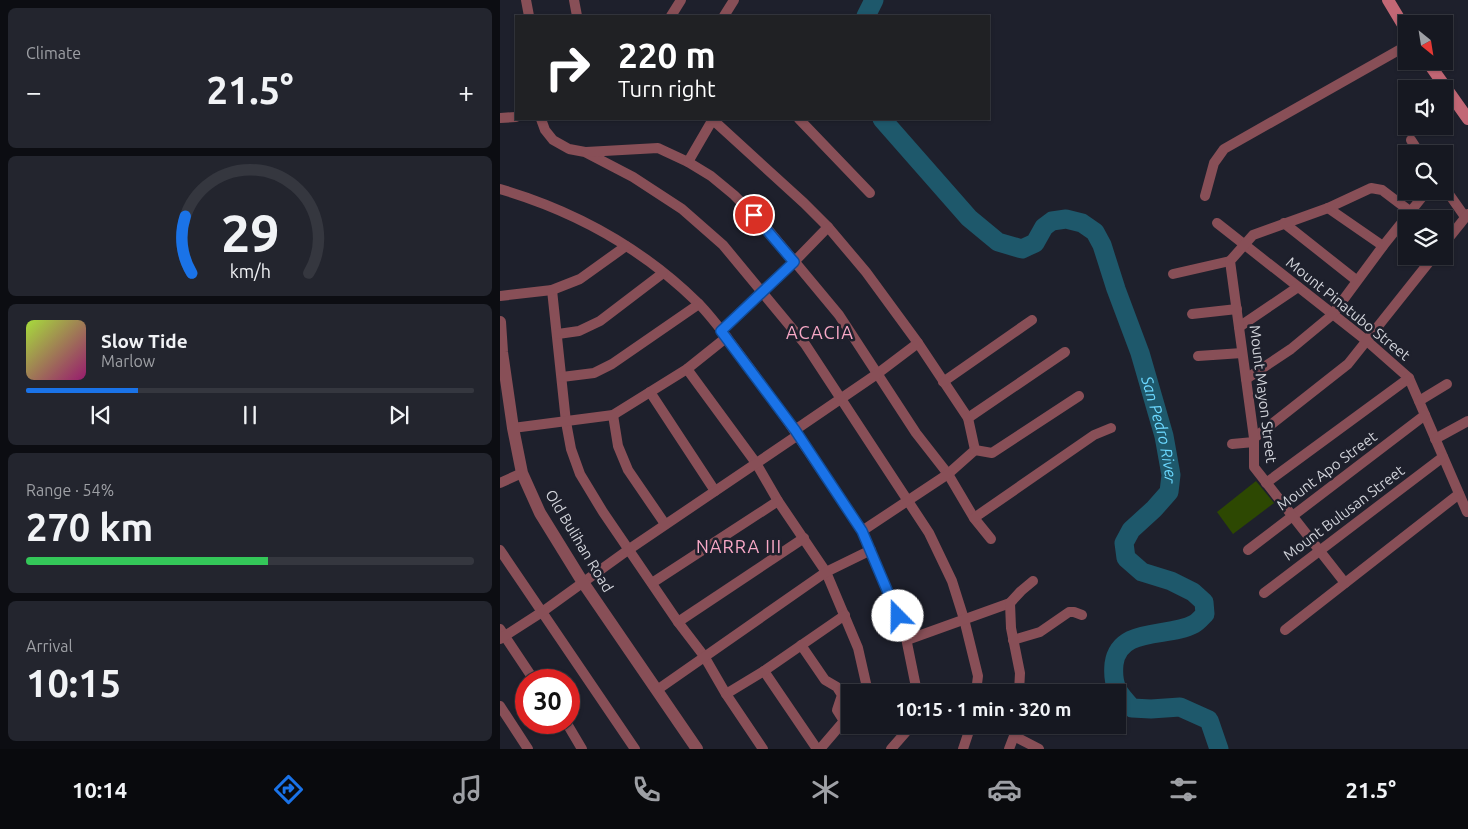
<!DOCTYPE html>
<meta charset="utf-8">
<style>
:root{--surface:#161821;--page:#23252e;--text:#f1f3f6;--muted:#9ea0a5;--line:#35373f;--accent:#1a73e8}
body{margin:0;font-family:Ubuntu,sans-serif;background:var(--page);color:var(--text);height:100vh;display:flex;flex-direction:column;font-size:19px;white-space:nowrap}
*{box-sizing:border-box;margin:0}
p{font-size:16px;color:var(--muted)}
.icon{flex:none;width:28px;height:28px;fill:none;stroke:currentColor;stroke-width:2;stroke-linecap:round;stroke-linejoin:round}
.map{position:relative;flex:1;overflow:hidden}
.panel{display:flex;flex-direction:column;gap:8px;padding:8px;background:#0c0d12;width:500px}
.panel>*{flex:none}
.banner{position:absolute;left:15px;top:15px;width:475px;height:105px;border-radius:0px;box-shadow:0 1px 4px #0004,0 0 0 1px var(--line);background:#202124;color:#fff;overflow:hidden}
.needle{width:32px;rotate:150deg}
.fabs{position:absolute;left:898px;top:15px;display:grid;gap:10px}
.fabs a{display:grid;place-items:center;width:55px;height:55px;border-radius:0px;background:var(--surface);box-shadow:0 1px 4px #0004,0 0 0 1px var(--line);font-size:25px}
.speed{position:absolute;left:15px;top:669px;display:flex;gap:10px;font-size:25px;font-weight:700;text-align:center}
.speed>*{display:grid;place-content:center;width:65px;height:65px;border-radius:50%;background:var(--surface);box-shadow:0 1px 4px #0004,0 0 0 1px var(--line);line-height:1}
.speed .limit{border:8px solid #d22;background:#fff;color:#111}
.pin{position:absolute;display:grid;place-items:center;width:42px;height:42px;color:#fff;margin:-21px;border:2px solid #fff;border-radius:50%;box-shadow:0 1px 5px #0007}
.me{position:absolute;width:55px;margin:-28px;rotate:338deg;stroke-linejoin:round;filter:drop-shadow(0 0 4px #0008)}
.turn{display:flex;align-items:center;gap:18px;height:105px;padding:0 20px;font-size:22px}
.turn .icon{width:65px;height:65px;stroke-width:2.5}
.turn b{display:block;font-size:35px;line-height:42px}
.big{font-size:38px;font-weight:600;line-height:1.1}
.panel .widget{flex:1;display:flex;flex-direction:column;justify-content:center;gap:8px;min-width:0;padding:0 18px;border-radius:8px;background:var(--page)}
.panel .dial{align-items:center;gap:0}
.dial svg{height:130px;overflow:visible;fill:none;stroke:var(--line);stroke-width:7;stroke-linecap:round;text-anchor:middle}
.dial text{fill:var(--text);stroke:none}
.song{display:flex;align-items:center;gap:15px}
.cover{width:60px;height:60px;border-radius:8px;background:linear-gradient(135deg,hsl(80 70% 55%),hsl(320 70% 35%))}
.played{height:5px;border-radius:2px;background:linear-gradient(90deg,var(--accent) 25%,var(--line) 25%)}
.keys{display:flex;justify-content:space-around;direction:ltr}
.heat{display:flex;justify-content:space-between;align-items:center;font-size:28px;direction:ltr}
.charge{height:8px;border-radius:4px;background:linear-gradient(90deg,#34c759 54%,var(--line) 0)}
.trip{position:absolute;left:341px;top:684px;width:285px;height:50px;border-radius:0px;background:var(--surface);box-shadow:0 1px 4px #0004,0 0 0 1px var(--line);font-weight:600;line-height:50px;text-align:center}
.tabs{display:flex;height:80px;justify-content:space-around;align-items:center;background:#090a0d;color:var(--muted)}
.tabs .icon{width:35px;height:35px}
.tabs .current{color:var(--accent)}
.tabs b{font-size:22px;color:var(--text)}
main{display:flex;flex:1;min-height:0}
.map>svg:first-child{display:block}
</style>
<main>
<section class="panel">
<div class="widget"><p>Climate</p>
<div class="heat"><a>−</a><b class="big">21.5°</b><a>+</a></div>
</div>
<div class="widget dial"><svg viewBox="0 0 100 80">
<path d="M14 69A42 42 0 1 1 86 69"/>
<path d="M14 69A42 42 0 0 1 10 34" stroke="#1a73e8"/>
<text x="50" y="56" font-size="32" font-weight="700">29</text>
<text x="50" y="72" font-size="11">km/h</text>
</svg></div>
<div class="widget">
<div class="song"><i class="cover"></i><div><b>Slow Tide</b><p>Marlow</p></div></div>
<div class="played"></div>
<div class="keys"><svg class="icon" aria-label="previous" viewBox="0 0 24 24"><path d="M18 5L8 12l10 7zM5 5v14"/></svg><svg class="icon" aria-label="pause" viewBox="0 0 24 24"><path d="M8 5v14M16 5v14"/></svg><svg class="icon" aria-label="next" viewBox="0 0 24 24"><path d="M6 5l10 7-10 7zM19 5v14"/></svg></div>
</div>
<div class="widget"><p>Range · 54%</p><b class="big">270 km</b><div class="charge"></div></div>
<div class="widget"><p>Arrival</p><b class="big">10:15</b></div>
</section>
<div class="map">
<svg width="968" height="749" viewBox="0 0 968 749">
<rect width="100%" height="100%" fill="#1e202c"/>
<polygon fill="#2d4802" points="756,481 774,503 733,534 717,512"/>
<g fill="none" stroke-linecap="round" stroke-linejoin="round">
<g stroke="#1e586b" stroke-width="19">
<polyline points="366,16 374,0"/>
<path id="s1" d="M382,119L469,218L498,242L522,249L535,243L544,227L552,221L566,219L582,223L595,232L602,245L616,289L640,353L664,436L671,475L669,492L654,509L631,530L624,543L626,558L642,572L671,581L693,592L704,602L705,614C702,617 698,622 694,624C669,638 619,626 614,664C612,686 618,693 632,708L651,709L680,707L709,720L719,749"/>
</g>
<g stroke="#884f57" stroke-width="10">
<polyline points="26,0 29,16"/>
<polyline points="74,0 77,16"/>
<polyline points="171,16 181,0"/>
<polyline points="224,16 234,0"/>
<polyline points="0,118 16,117"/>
<polyline points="41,119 45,130 53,140 69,149 85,152 133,177 182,209 223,245 305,344 429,533 452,581 464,619 478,676 476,692"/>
<polyline points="299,119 370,193"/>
<polyline points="911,140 920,154"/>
<polyline points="86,152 158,148 188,162 211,176 234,195 265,226 339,315 416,433 448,474 474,518 491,539"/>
<polyline points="188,162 213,119"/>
<polyline points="944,187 965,217"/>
<path d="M0,189C75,211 142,248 198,303C215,320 229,341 243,359C285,415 323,473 362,531L448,474L475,450L468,418L418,343L366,272L328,227L304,203L212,119"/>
<polyline points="705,196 714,163 724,149 906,46"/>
<polyline points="828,208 883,246"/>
<polyline points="717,223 867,341 909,378 967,512"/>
<polyline points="784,223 856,280"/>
<polyline points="944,244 968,214"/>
<polyline points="673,274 730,261"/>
<polyline points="52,290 66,422 71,449 80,474 103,512 178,622 204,656 226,694 263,749"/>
<polyline points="0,296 52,290 80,279 126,246"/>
<polyline points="692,314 737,309"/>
<polyline points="739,327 798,287"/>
<polyline points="221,331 294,262 328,227"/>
<polyline points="58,334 79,331 100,321 163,273"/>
<polyline points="698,356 742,353"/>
<polyline points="187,369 256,463 278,501 326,572 358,648 368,692"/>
<polyline points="62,377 94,373 112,364 199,304"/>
<polyline points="746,379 791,349 832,315 883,246 927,191"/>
<polyline points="443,382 532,320"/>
<polyline points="150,392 215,491"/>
<polyline points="919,401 947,384"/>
<polyline points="113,415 118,446 128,470 165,524"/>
<polyline points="468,418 565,352"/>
<polyline points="13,428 113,415 187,369 227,337"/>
<polyline points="295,430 377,374 418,343"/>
<polyline points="754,438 848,364 934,256"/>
<polyline points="935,439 968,421"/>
<polyline points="732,444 754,442"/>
<polyline points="475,450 492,453 579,396"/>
<polyline points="0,483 22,473"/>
<polyline points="766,483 909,378"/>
<polyline points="474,518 594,435 611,428"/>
<polyline points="362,531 405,633 417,692"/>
<polyline points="0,550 135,749"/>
<polyline points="748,550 925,415"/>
<polyline points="152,583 278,501"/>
<polyline points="845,583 754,467 754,438 730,261 753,235 828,208 871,188 882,190 911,212"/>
<polyline points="764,593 943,457"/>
<polyline points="178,622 304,538"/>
<polyline points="0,629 34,680"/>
<polyline points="785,630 959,494"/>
<polyline points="0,639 42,612 128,550 298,435"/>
<polyline points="407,640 510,603"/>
<polyline points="513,640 540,632 569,612 574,612 582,615"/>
<polyline points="301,645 325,680 337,687 342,695 337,710 344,721"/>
<polyline points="264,671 317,749"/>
<polyline points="157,690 326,572 371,550"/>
<polyline points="519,692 520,673 511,628 510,603 521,591 533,581"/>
<polyline points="226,694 264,671 345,615"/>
<polyline points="0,706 28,749"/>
<polyline points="66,722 82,749"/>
<polyline points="514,736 539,749"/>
<polyline points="320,749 350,714"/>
<polyline points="391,749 412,725"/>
<polyline points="463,749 471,725"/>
<polyline points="509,749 514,736 516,725"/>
</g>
<polyline stroke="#884f57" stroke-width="12" points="0,322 2,352 13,428 22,473 40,513 82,581 197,749"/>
<g stroke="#c26775" stroke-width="12">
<polyline points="888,0 906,30"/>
<polyline points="927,61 968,119"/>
</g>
</g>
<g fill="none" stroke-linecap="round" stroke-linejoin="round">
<defs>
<polyline id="route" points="254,215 294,262 221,331 295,430 362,531 398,616"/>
</defs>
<use href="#route" stroke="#114b97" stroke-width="12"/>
<use href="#route" stroke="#1a73e8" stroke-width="9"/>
</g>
<g text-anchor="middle" stroke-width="5" stroke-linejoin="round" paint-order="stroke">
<g font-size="15" fill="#d1d3da" stroke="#1e202c">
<text transform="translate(848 309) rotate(39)" y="5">Mount Pinatubo Street</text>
<text transform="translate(763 394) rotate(83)" y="5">Mount Mayon Street</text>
<text transform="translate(827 471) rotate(-37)" y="5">Mount Apo Street</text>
<text transform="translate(844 513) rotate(-37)" y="5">Mount Bulusan Street</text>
<text transform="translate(79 541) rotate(59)" y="5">Old Bulihan Road</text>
</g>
<g font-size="16" font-style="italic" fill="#6bd8ff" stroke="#1e202c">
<text dy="6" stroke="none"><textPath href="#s1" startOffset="492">San Pedro River</textPath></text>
</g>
<g font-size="18" letter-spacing="1" fill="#f9a9c7" stroke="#1e202c">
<text x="320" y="339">ACACIA</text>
<text x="239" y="553">NARRA III</text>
</g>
</g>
</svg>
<div class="fabs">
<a><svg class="needle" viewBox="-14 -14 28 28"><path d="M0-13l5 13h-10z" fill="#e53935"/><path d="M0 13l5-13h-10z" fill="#9ea0a5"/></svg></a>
<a><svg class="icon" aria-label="sound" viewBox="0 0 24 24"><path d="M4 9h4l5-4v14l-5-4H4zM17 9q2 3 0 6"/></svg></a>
<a><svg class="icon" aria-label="search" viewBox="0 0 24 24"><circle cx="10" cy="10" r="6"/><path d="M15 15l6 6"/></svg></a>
<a><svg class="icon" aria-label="layers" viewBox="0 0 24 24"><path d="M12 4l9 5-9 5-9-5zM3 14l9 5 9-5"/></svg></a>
</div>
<div class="speed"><div class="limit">30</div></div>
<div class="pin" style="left:254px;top:215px;background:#d93025"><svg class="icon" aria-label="arrive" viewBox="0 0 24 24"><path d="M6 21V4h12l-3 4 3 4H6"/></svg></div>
<svg class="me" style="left:398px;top:616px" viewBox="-20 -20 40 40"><circle r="19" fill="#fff"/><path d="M0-13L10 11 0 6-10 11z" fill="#1a73e8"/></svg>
<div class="trip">10:15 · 1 min · 320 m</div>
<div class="banner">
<div class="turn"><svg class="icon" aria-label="right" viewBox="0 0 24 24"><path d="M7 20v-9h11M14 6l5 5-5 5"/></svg><div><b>220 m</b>Turn right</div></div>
</div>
</div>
</main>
<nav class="tabs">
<b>10:14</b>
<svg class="icon current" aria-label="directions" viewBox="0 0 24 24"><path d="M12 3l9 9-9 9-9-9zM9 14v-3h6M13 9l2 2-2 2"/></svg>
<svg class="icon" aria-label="music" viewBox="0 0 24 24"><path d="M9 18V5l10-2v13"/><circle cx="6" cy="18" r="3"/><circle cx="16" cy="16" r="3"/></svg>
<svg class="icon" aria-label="phone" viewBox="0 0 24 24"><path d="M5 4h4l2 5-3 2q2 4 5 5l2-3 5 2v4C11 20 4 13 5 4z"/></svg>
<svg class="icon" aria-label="climate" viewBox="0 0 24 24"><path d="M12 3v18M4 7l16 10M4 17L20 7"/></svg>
<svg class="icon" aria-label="car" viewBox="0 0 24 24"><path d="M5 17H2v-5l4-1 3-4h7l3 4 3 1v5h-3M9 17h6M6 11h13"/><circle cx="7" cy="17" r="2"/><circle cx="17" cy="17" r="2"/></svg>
<svg class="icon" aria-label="filters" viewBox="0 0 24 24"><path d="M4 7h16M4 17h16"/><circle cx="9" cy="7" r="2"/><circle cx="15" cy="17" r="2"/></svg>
<b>21.5°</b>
</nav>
